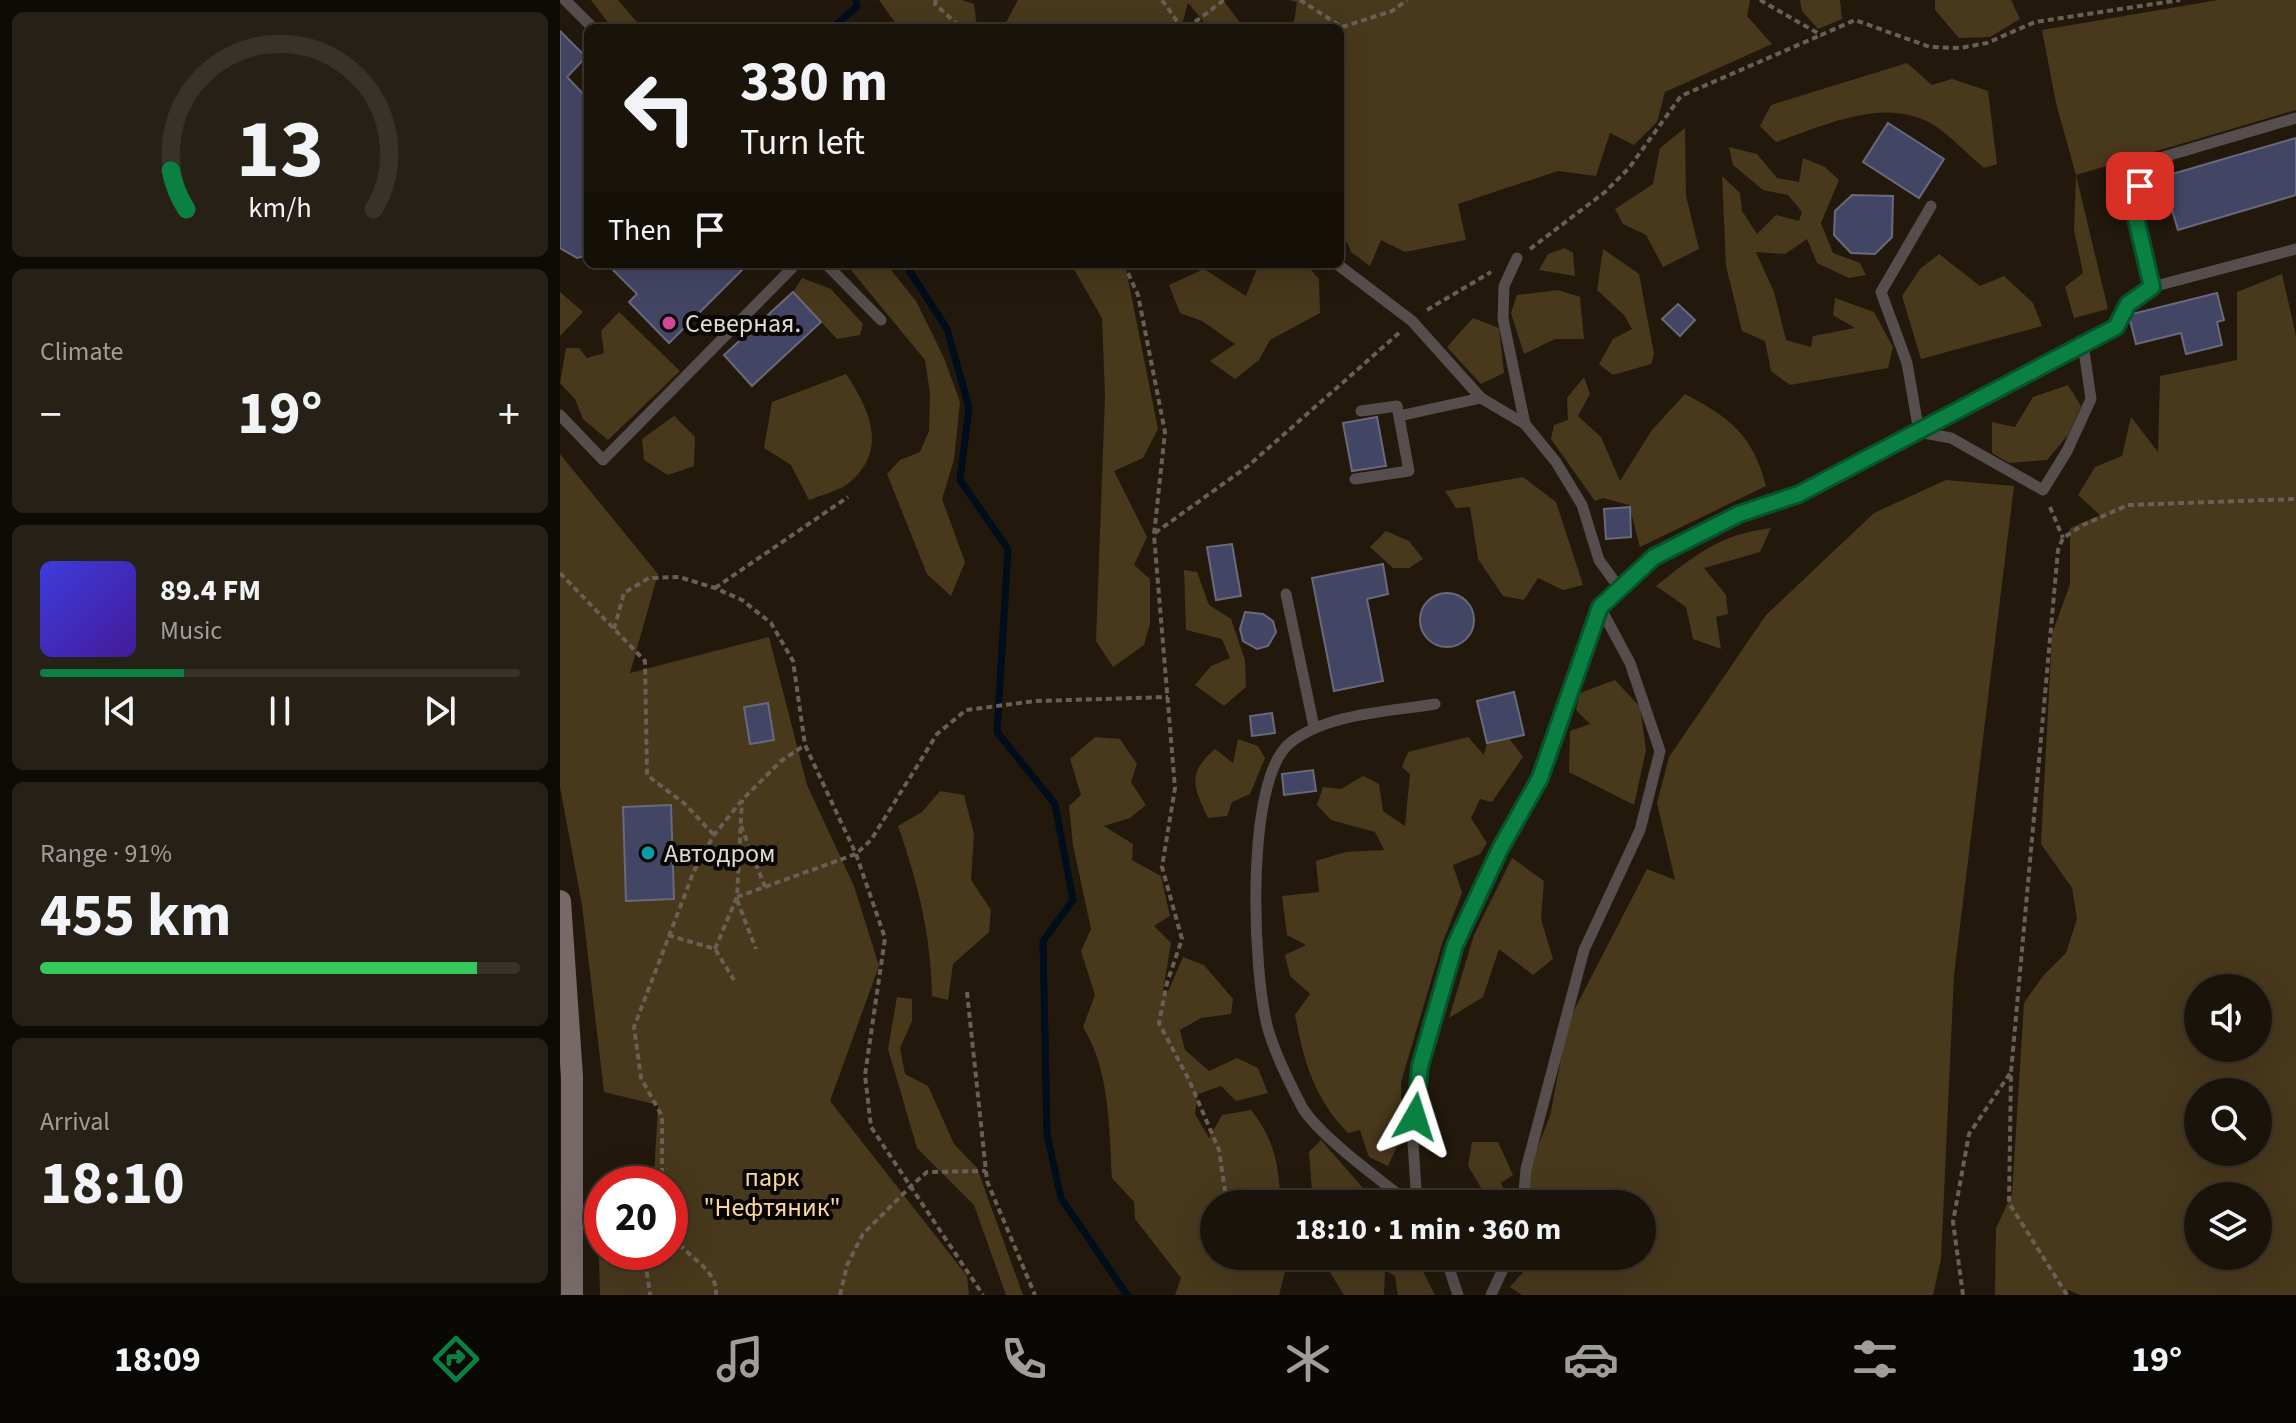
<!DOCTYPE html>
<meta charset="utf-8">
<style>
:root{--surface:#1a1309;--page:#272017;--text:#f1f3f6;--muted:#9f9e9c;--line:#38322a;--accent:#0b8043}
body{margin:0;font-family:"Source Sans 3",sans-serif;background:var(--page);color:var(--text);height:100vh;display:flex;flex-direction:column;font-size:30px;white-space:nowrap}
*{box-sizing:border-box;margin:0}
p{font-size:26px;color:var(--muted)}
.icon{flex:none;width:44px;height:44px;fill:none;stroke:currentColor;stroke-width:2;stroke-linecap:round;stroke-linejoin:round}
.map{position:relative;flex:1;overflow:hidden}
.panel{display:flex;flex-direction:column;gap:12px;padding:12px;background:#0e0a05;width:560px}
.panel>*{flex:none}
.banner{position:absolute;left:24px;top:24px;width:760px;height:244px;border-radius:12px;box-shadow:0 8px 32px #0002,0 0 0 2px var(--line);background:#1a1309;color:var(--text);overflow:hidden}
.buttons{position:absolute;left:1624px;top:974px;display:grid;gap:16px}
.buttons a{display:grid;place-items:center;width:88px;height:88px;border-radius:50%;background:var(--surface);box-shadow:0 8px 32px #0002,0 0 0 2px var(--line);font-size:40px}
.speed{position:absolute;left:24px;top:1166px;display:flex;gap:16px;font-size:40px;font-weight:700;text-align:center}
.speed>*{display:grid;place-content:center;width:104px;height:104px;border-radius:50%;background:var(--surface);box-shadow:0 8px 32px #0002,0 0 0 2px var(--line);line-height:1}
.speed .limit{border:12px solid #d22;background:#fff;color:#111}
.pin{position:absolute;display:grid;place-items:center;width:68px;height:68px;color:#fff;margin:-34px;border-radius:16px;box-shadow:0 4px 12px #0006}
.me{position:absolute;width:88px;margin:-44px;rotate:6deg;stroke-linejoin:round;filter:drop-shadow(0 0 6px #0008)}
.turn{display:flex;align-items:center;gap:28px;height:168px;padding:0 24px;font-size:36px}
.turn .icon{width:104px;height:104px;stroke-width:2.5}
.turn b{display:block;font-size:56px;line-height:68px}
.then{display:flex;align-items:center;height:76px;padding:0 24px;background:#0003;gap:16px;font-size:30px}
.big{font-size:60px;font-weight:700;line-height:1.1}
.panel .widget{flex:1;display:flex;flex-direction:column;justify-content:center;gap:12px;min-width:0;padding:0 28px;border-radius:12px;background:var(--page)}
.panel .dial{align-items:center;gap:0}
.dial svg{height:208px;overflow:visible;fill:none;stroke:var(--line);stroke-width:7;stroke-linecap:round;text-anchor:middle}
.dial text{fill:var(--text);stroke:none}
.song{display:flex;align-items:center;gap:24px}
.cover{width:96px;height:96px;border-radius:12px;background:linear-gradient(135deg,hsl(240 70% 55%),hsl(260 70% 35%))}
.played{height:8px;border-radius:4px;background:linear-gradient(90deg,var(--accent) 30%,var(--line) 30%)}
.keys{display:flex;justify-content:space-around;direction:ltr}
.heat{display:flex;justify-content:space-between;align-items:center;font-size:44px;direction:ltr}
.charge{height:12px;border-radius:6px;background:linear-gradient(90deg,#34c759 91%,var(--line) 0)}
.trip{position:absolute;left:640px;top:1190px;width:456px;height:80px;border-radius:40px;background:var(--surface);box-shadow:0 8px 32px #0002,0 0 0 2px var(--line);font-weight:700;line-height:80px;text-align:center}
.menu{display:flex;height:128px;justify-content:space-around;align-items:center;background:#0a0804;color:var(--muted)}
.menu .icon{width:56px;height:56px}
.menu .on{color:var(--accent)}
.menu b{font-size:36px;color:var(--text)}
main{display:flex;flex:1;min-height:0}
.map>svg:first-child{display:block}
</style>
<main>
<section class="panel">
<div class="widget dial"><svg viewBox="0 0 100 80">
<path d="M14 69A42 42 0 1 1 86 69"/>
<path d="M14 69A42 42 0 0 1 8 54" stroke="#0b8043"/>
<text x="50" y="56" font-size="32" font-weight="700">13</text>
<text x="50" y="72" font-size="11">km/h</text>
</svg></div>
<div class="widget"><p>Climate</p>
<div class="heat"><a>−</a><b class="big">19°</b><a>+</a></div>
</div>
<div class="widget">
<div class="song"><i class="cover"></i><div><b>89.4 FM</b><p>Music</p></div></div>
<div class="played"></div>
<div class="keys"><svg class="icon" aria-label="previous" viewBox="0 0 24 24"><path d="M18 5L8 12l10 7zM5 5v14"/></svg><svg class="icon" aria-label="pause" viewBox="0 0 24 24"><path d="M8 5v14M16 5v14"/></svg><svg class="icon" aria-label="next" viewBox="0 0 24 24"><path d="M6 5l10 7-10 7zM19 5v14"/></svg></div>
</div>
<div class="widget"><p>Range · 91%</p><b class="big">455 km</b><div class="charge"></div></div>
<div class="widget"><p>Arrival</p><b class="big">18:10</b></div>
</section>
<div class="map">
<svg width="1736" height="1295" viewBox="0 0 1736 1295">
<rect width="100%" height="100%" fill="#22190c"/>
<g fill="#48381c" fill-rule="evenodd">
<polygon points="31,0 58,0 82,28 52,28"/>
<polygon points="319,0 402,0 414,4 417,28 339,28"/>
<polygon points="458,0 663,0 684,28 649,28 628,3 621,28 443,28"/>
<polygon points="729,0 1190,0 1187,16 1212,44 1105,92 1097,122 1074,145 1050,133 1036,176 998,171 898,204 906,240 845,252 821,240 810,266 791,252 780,226 780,28 733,28 737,2"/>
<polygon points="1240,0 1280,0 1282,19 1258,29 1242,11"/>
<polygon points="1375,0 1451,0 1460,19 1430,37 1399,38 1375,10"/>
<polygon points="1658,0 1736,0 1736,110 1516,175 1548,309 1514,318 1505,287 1523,273 1514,230 1516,175 1496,103 1482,30"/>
<path d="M1347,63L1372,85L1392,79L1428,91L1437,164L1424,168C1407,154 1390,135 1372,124C1324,96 1264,126 1216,142L1200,126L1211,105Z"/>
<polygon points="1125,128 1126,196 1139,249 1103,267 1086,235 1063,224 1055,209 1093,184 1100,148"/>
<polygon points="1169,147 1197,154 1217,178 1239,182 1243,158 1265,167 1279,180 1261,223 1273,253 1300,263 1306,275 1289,278 1257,263 1247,239 1225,254 1196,252 1214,292 1226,340 1251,347 1253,336 1295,328 1273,315 1275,298 1314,312 1333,347 1328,368 1230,385 1211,371 1205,341 1182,331 1166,266 1162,176 1180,193 1182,211 1197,234 1216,215 1239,221 1242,212 1228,195 1203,190 1173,165"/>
<polygon points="1005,248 1013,253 1015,276 979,270 988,254"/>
<polygon points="1043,249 1079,274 1094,354 1091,364 1053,375 1039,364 1053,339 1072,329 1064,315 1037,290"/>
<polygon points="1379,254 1420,286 1444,276 1473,303 1482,326 1361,359 1342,296 1360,269"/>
<polygon points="286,264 326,264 356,301 384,358 400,402 394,460 382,499 405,562 391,596 367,574 327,474 340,460 360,452 369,431 370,393 365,360"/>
<polygon points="511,264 565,264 598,429 583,458 554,471 587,537 574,565 590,579 590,623 584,645 553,667 536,641 545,396 542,318"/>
<polygon points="699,264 746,264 759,279 760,313 710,340 699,360 675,379 650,361 675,344 642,321 620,313 609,285 644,269 686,296"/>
<path d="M1722,274L1736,336V1295H1520L1508,1290V1295H1435L1436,1228L1452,1194L1464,1003L1483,976L1506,953L1517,919L1512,888L1481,844L1492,634L1510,584V528L1540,515L1518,495L1535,467L1562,456L1571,417L1598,452L1600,376L1677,360V292ZM1638,988H1698V1048H1638ZM1638,1092H1698V1152H1638ZM1638,1196H1698V1256H1638Z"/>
<polygon points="242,278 271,289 303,324 300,335 277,339 233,292"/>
<polygon points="998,290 1020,297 1024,339 995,339 964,354 951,313 957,295"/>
<polygon points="0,292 23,312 0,336"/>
<polygon points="59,312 120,371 48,440 23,419 15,399 0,383 6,348 19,348 27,358 44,353 41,331"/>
<polygon points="913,318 939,328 944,373 921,384 887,347"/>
<path d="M286,374C309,409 329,449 290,482C280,491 261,495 249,500L231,465L204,448L212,402Z"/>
<path d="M1024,377L1030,394L1018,416L1041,437L1060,481L1092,430L1125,394C1169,417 1193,435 1206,486L1080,547L1069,505L1043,498L1035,501L991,439L994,425L1008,420L1007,398Z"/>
<polygon points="1508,385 1521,406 1508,435 1487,460 1449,463 1432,453 1432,422 1455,427 1473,397"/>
<polygon points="114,416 135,437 134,466 108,475 84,460 82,439"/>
<polygon points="0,454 98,574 70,673 209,637 247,785 294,886 319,966 270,1101 407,1276 409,1295 40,1295 37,1188 42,1187 42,1252 110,1252 110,1184 57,1184 94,1177 98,1105 44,1092 22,905 0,787"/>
<polygon points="963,477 996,502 1023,585 1003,590 978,578 964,600 943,596 918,559 910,507 896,508 885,491"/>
<polygon points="1386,480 1454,486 1394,975 1381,1259 1373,1295 962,1295 950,1287 977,1256 1082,1256 1082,1204 969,1204 967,1173 990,1116 1008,1022 1087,869 1115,880 1097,803 1109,757 1206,615 1314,513"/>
<path d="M1211,528L1200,552L1144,568L1166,595L1168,614L1156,617L1161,649L1133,639L1126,607L1096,586C1137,554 1158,535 1211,528Z"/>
<polygon points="826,531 849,541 863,559 849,568 833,568 810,547"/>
<polygon points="624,570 637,572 649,605 671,619 685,660 686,687 664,706 635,685 651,666 670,658 662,639 626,630"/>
<polygon points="1055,680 1080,707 1086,750 1074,805 1009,772 1010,731 1030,724 1016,710 1020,693"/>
<path d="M535,737L560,739L577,764L571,782L586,805L570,818L544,826L573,844L572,860L601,876L610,916L594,926L611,943L603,991L607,994L623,957L644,965L673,999L671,1014L641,1018L620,1030L625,1050L649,1071L677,1058L698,1068L708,1093L676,1101L661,1086L638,1094L635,1114L649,1138L662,1115L691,1110C714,1138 720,1168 720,1204H654V1256H725L727,1264L719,1295H615L621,1278L575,1219L574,1202L552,1178C549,1127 550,1071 523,1027L535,995L521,951L531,929L513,845L509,806L521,795L510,759Z"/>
<path d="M908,737L924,755L927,743L949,738L963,757L932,802L920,799L911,818L927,843L920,854L893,865L902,893L882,944L841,1082L842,1135L828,1166L809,1157L800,1130L788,1133C754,1098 744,1062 735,1015L750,994L730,976L725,955L746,945L727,935L722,896L759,892L756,861L786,852L824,850L815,832L771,820L757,805L763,787L781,789L803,776L819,784L823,811L845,826L850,774L842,767L848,752Z"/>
<path d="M678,739L698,746L705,758L690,794L672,802L667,816L648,818C634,787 626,774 655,749L673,763Z"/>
<path d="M380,791L404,795L414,834L411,880L431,910L429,932L393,964L388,1000L372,996C371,935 358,883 338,826L362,812Z"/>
<polygon points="952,858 984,881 981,919 993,959 973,975 939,949 923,997 889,1018 914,935"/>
<polygon points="337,997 352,999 352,1021 340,1048 345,1074 368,1086 394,1144 417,1168 463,1295 446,1295 414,1205 357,1148 328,1049"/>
<polygon points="761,1140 817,1204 753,1204 749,1152"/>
<polygon points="912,1142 938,1142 953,1175 941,1183 949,1202 931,1204 908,1166"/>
<polygon points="760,1256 855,1256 875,1295 838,1295 835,1276 825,1270 824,1295 784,1295"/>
</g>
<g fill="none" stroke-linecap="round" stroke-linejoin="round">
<g stroke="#000d1b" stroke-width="7">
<polyline points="272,28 297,7 296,0"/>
<polyline points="345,264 387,329 409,408 400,480 448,549 437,732 495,804 513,900 483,941 487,1134 501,1198 567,1295"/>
</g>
</g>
<g fill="#434564" stroke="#68697b" stroke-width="2">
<polygon points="0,31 26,57 7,77 28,99 28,255 17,258 0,248"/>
<polygon points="1328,123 1384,159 1359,198 1303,162"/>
<polygon points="1736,138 1736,195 1618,230 1602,177"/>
<polygon points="1292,195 1333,196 1332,237 1315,254 1291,253 1274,235 1275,211"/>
<polygon points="47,264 188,264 109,343 69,302 77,294"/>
<polygon points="233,292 261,322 192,386 164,355"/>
<polygon points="1657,293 1664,320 1657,322 1662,345 1626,354 1621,333 1576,344 1570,320 1572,314"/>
<polygon points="1118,304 1135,320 1120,336 1102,319"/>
<polygon points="817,417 826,466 792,471 783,423"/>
<polygon points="1070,507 1071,537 1046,539 1044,509"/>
<polygon points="672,544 681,596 656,600 647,547"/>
<polygon points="823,564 828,594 807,599 823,681 774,691 752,578"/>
<circle cx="887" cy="620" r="27"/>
<polygon points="685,612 703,614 713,621 716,632 708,646 697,649 683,641 680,629"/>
<polygon points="954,692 964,735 927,743 917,701"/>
<polygon points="208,703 214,740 190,744 184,707"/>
<polygon points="712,713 715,733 692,736 690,716"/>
<polygon points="753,770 756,791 724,795 722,774"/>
<polygon points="111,805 114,899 66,901 63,807"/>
</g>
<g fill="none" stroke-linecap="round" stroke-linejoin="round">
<g stroke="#686055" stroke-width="4" stroke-dasharray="6 4" stroke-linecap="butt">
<polyline points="376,0 375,4 401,28"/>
<polyline points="602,0 622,28"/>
<polyline points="740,0 782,27 832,11 847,0"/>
<polyline points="1200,0 1261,35 1295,20 1370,47 1400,48 1427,43 1475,22 1620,0"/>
<polyline points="627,28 664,0"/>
<polyline points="970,249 1045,192 1069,168 1121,96 1261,35"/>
<polyline points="564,264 578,295 605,432 594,535 615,788 602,867 622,939 607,983 599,1023 629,1080 659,1150 667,1204"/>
<polyline points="867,310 931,272"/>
<polyline points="1490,507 1503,538"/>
<polyline points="595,533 688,466 839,333"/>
<polyline points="0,573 85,661 87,775 126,805 153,834"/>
<polyline points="155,588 288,497"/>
<polyline points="54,629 64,593 89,578 119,577 155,588 182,600 211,623 233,661 245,745 296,854 325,938 305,1075 311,1127 423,1295"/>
<polyline points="181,826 205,887"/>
<polyline points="177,897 296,854 311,840 377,734 406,710 476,701 608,697"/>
<polyline points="177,900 196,949"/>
<polyline points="108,935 155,949 174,980"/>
<polyline points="155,949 177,897 182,800"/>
<polyline points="407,992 427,1181 475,1295"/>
<polyline points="102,1184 102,1116 81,1078 74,1027 134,871 154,835 182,800 221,761 245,745"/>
<path d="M110,1216C112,1224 113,1236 118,1242C130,1259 158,1270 156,1295"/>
<polyline points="84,1252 90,1295"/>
<polyline points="280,1295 287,1265 303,1234 351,1186 367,1172 426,1171"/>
<polyline points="1403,1295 1393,1222 1409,1134 1451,1072"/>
<polyline points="1507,1295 1449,1203 1451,1072 1498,550 1503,538 1523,525 1568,505 1736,499"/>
</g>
<g stroke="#564d4d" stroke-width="11">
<polyline points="5,0 33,28"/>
<polyline points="1371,206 1321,292 1347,363 1359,432 1391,438 1483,490 1507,451 1531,399 1523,344"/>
<polyline points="957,258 944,286 943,319 965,424"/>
<polyline points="266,264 321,320"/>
<polyline points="777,264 852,321 921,398"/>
<polyline points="1592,287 1574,210 1586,162 1736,118"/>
<polyline points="0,415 43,460 236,264"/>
<polyline points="839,416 921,398 965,424 996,462 1022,505 1039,560 1060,589"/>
<polyline points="795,479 849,471 837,406 801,411"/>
<polyline points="726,594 754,727"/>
<path d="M851,1204C824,1183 758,1135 742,1107C730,1084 715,1054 708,1029C693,975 684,780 730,743C767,713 829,712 875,704"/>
<polyline points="857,1204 853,1143 860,1066 895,945 940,849 980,778 1040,607 1094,557 1179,514 1239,494 1556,327 1568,304 1592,287 1736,249"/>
<polyline points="963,1204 966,1169 1024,950 1080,830 1100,751 1070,663 1040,607"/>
<polyline points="885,1256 898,1295"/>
<polyline points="931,1295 949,1256"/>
</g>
<polyline stroke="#786969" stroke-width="22" points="0,901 12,1077 12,1295"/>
</g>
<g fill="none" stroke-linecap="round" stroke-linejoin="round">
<defs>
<polyline id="route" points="855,1117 860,1066 895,945 940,849 980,778 1040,607 1094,557 1179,514 1239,494 1556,327 1568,304 1592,287 1574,210 1580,186"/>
</defs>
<use href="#route" stroke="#07532c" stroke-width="20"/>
<use href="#route" stroke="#0b8043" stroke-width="14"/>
</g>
<circle fill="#d1479c" stroke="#080502" stroke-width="3" cx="109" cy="323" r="8"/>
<circle fill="#0f9aa8" stroke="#080502" stroke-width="3" cx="88" cy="853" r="8"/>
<g text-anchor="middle" stroke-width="8" stroke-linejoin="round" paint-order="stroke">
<g font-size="26" fill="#dfd9d0" stroke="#080502" text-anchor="start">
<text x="125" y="332">Северная.</text>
<text x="104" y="862">Автодром</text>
</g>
<g font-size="26" fill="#f8d69e" stroke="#080502">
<text x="212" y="1186">парк<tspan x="212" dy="30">"Нефтяник"</tspan></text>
</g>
</g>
</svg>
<div class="buttons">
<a><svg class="icon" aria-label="sound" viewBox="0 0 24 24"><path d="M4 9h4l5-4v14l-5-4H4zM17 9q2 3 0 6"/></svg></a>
<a><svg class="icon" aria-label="search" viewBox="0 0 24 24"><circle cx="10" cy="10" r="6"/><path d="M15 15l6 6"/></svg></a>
<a><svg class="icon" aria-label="layers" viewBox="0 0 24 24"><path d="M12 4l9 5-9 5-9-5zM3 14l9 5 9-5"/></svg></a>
</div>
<div class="speed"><div class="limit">20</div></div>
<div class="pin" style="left:1580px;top:186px;background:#d93025"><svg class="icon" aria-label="arrive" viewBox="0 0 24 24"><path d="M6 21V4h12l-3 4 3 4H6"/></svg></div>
<svg class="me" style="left:855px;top:1117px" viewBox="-20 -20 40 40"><path d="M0-17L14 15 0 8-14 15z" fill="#0b8043" stroke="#fff" stroke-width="4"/></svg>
<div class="trip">18:10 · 1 min · 360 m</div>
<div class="banner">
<div class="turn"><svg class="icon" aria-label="left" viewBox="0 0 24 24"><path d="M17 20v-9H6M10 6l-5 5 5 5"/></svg><div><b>330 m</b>Turn left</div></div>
<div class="then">Then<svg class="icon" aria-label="arrive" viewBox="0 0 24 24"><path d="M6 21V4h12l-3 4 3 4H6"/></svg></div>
</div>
</div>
</main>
<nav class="menu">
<b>18:09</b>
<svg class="icon on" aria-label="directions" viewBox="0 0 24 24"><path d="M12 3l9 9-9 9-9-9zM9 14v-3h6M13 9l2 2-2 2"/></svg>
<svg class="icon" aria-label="music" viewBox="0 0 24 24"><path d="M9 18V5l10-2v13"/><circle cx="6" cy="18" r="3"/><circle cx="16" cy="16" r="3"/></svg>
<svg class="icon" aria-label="phone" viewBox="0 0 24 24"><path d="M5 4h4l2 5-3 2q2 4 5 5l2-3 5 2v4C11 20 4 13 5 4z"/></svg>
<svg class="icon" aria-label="climate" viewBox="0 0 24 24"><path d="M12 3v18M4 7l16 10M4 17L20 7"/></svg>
<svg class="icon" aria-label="car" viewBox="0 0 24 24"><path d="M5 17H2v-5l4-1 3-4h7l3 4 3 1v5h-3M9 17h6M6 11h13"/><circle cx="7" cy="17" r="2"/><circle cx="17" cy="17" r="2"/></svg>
<svg class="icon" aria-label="filters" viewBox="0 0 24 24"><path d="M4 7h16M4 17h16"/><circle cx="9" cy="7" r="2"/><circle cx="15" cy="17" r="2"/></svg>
<b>19°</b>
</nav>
